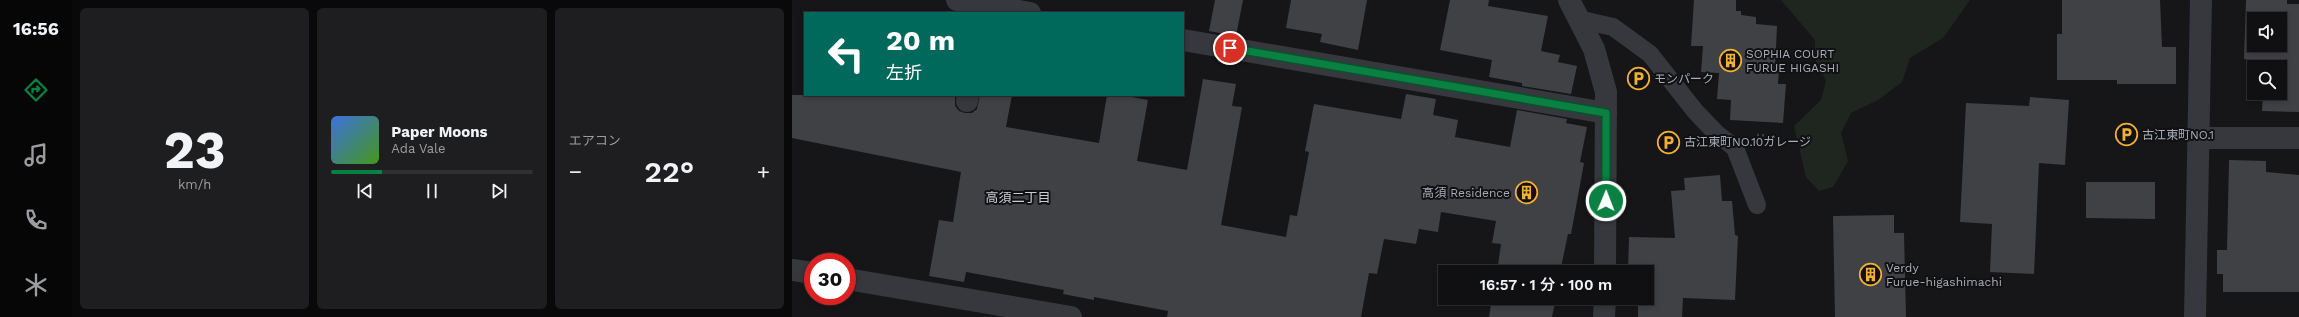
<!DOCTYPE html>
<html lang="ja">
<meta charset="utf-8">
<style>
:root{--surface:#101012;--page:#1e1e20;--text:#f1f3f6;--muted:#9c9d9f;--line:#303032;--accent:#0b8043}
body{margin:0;font-family:"Work Sans","Noto Sans JP",sans-serif;background:var(--page);color:var(--text);height:100vh;display:flex;flex-direction:column;font-size:15px;white-space:nowrap}
*{box-sizing:border-box;margin:0}
p{font-size:13px;color:var(--muted)}
.icon{flex:none;width:22px;height:22px;fill:none;stroke:currentColor;stroke-width:2;stroke-linecap:round;stroke-linejoin:round}
.map{position:relative;flex:1;overflow:hidden}
.sheet{display:flex;flex-direction:column;gap:8px;padding:8px;background:#09090a;width:720px}
.sheet>*{flex:none}
.top-card{position:absolute;left:12px;top:12px;width:380px;height:84px;border-radius:0px;box-shadow:0 2px 6px #0003,0 0 0 1px var(--line);background:#00695c;color:#fff;overflow:hidden}
.controls{position:absolute;left:1455px;top:12px;display:grid;gap:8px}
.controls a{display:grid;place-items:center;width:40px;height:40px;border-radius:0px;background:var(--surface);box-shadow:0 2px 6px #0003,0 0 0 1px var(--line);font-size:20px}
.speed{position:absolute;left:12px;top:253px;display:flex;gap:8px;font-size:20px;font-weight:700;text-align:center}
.speed>*{display:grid;place-content:center;width:52px;height:52px;border-radius:50%;background:var(--surface);box-shadow:0 2px 6px #0003,0 0 0 1px var(--line);line-height:1}
.speed .limit{border:6px solid #d22;background:#fff;color:#111}
.pin{position:absolute;display:grid;place-items:center;width:34px;height:34px;color:#fff;margin:-17px;border:2px solid #fff;border-radius:50%;box-shadow:0 1px 4px #0007}
.me{position:absolute;width:44px;margin:-22px;rotate:1deg;stroke-linejoin:round;filter:drop-shadow(0 0 3px #0008)}
.turn{display:flex;align-items:center;gap:14px;height:84px;padding:0 16px;font-size:18px}
.turn .icon{width:52px;height:52px;stroke-width:2.5}
.turn b{display:block;font-size:28px;line-height:34px}
.big{font-size:30px;font-weight:600;line-height:1.1}
.sheet .tile{flex:1;display:flex;flex-direction:column;justify-content:center;gap:6px;min-width:0;padding:0 14px;border-radius:6px;background:var(--page)}
.sheet .dial{align-items:center;gap:0}
.dial b{font-size:52px;line-height:1}
.song{display:flex;align-items:center;gap:12px}
.cover{width:48px;height:48px;border-radius:6px;background:linear-gradient(135deg,hsl(220 70% 55%),hsl(100 70% 35%))}
.played{height:4px;border-radius:2px;background:linear-gradient(90deg,var(--accent) 25%,var(--line) 25%)}
.keys{display:flex;justify-content:space-around;direction:ltr}
.heat{display:flex;justify-content:space-between;align-items:center;font-size:22px;direction:ltr}
.sheet .tiles{flex:1;display:grid;gap:8px;grid-template-columns:repeat(3,1fr)}
.trip{position:absolute;left:646px;top:265px;width:216px;height:40px;border-radius:0px;background:var(--surface);box-shadow:0 2px 6px #0003,0 0 0 1px var(--line);font-weight:600;line-height:40px;text-align:center}
main{display:flex;flex:1;min-height:0}
.tab-bar{display:flex;flex-direction:column;width:72px;justify-content:space-around;align-items:center;background:#060607;color:var(--muted)}
.tab-bar .icon{width:28px;height:28px}
.tab-bar .current{color:var(--accent)}
.tab-bar b{font-size:18px;color:var(--text)}
.map>svg:first-child{display:block}
</style>
<main>
<nav class="tab-bar">
<b>16:56</b>
<svg class="icon current" aria-label="directions" viewBox="0 0 24 24"><path d="M12 3l9 9-9 9-9-9zM9 14v-3h6M13 9l2 2-2 2"/></svg>
<svg class="icon" aria-label="music" viewBox="0 0 24 24"><path d="M9 18V5l10-2v13"/><circle cx="6" cy="18" r="3"/><circle cx="16" cy="16" r="3"/></svg>
<svg class="icon" aria-label="phone" viewBox="0 0 24 24"><path d="M5 4h4l2 5-3 2q2 4 5 5l2-3 5 2v4C11 20 4 13 5 4z"/></svg>
<svg class="icon" aria-label="climate" viewBox="0 0 24 24"><path d="M12 3v18M4 7l16 10M4 17L20 7"/></svg>
</nav>
<section class="sheet">
<div class="tiles">
<div class="tile dial"><b>23</b><p>km/h</p></div>
<div class="tile">
<div class="song"><i class="cover"></i><div><b>Paper Moons</b><p>Ada Vale</p></div></div>
<div class="played"></div>
<div class="keys"><svg class="icon" aria-label="previous" viewBox="0 0 24 24"><path d="M18 5L8 12l10 7zM5 5v14"/></svg><svg class="icon" aria-label="pause" viewBox="0 0 24 24"><path d="M8 5v14M16 5v14"/></svg><svg class="icon" aria-label="next" viewBox="0 0 24 24"><path d="M6 5l10 7-10 7zM19 5v14"/></svg></div>
</div>
<div class="tile"><p>エアコン</p>
<div class="heat"><a>−</a><b class="big">22°</b><a>+</a></div>
</div>
</div>
</section>
<div class="map">
<svg width="1507" height="317" viewBox="0 0 1507 317">
<rect width="100%" height="100%" fill="#161618"/>
<polygon fill="#1e261f" points="989,0 1178,0 1151,38 1118,58 1110,82 1086,100 1059,113 1049,133 1056,161 1041,187 1027,191 1014,177 1002,126 1029,100 1034,81 1023,59 1023,40"/>
<g fill="#404145" fill-rule="evenodd">
<polygon points="423,0 451,0 444,36 417,31"/>
<polygon points="499,0 575,0 566,50 528,42 530,34 494,28"/>
<polygon points="658,0 697,0 696,6 756,16 749,51 768,55 766,62 785,66 779,94 730,86 730,83 697,77 700,60 648,50"/>
<polygon points="902,0 944,0 944,11 949,11 949,15 964,17 964,24 985,26 983,70 987,70 986,84 994,84 991,123 938,120 939,100 925,99 927,73 909,72 911,46 899,46"/>
<polygon points="1270,0 1368,0 1370,47 1384,47 1384,84 1325,84 1325,80 1265,80 1265,34 1270,34"/>
<path d="M1454,0H1495V4H1507V112L1470,111L1471,93H1488V67H1471L1472,60L1452,59ZM1462,19H1488V45H1462Z"/>
<polygon points="411,79 444,84 440,106 450,107 429,225 494,237 498,215 505,216 517,152 513,151 522,104 609,119 614,94 644,99 641,115 666,120 663,137 718,147 725,110 775,119 774,123 795,127 788,162 792,163 779,234 776,234 768,272 705,272 709,244 700,243 704,221 649,212 646,232 627,229 624,244 592,239 585,274 577,273 569,317 375,317 376,311 302,297 302,300 271,294 272,290 174,272 172,282 137,276 147,220 161,222 169,172 0,138 0,95 163,95 163,106 167,111 173,113 180,113 185,109 188,95 220,95 214,127 307,143 315,95 329,95 356,100 345,161 395,170"/>
<polygon points="1238,97 1277,100 1273,165 1247,163 1242,274 1198,272 1200,224 1168,222 1174,103 1237,106"/>
<polygon points="1437,160 1474,161 1474,172 1507,175 1507,292 1431,292 1431,274 1425,274 1425,250 1435,250"/>
<polygon points="928,175 930,201 940,201 943,235 946,236 943,300 891,298 890,317 846,317 846,298 855,298 855,272 836,272 837,237 883,238 879,191 893,190 892,178"/>
<polygon points="1294,182 1363,182 1363,219 1294,218"/>
<polygon points="1102,215 1102,233 1112,233 1114,317 1043,317 1041,216"/>
<polygon points="700,298 764,298 760,317 697,317"/>
</g>
<g fill="none" stroke-linecap="round" stroke-linejoin="round">
<polyline stroke="#3d3f44" stroke-width="2.5" stroke-dasharray="2 3" stroke-linecap="butt" points="965,135 986,136"/>
<polyline stroke="#37383d" stroke-width="18" points="786,19 821,27 858,54 903,111 924,133 943,148 965,205"/>
<g stroke="#37383d" stroke-width="22">
<polyline points="165,0 238,13"/>
<polyline points="777,0 802,49 814,92 813,272"/>
<polyline points="391,40 814,113"/>
<polyline points="175,101 176,95"/>
<polyline points="1407,138 1507,138"/>
<polyline points="0,270 21,273"/>
<polyline points="55,279 279,317"/>
<polyline points="812,317 813,298"/>
<polyline points="1403,317 1409,0"/>
</g>
</g>
<g fill="none" stroke-linecap="round" stroke-linejoin="round">
<defs>
<polyline id="route" points="438,48 814,113 814,201"/>
</defs>
<use href="#route" stroke="#07532c" stroke-width="10"/>
<use href="#route" stroke="#0b8043" stroke-width="7"/>
</g>
<defs>
<symbol id="building-ring" viewBox="-11 -11 22 22"><circle r="9.5" fill="#111113" stroke="#f2b134" stroke-width="1.5"/><path d="M-4-6H4V6H1V3H-1V6H-4ZM-2.5-4.3h1.7v1.8h-1.7ZM.8-4.3h1.7v1.8H.8ZM-2.5-1h1.7V.8h-1.7ZM.8-1h1.7V.8H.8Z" fill="#f2b134"/></symbol>
<symbol id="parking-ring" viewBox="-11 -11 22 22"><circle r="9.5" fill="#111113" stroke="#f2b134" stroke-width="1.5"/><path d="M-3.5-5.5H1a3.5 3.5 0 0 1 0 7H-1V5.5H-3.5ZM-1-3.4V-.6H.8a1.4 1.4 0 0 0 0-2.8Z" fill="#f2b134"/></symbol>
</defs>
<g fill-rule="evenodd">
<use href="#building-ring" x="926" y="48" width="25" height="25"/>
<use href="#parking-ring" x="834" y="66" width="25" height="25"/>
<use href="#parking-ring" x="1322" y="122" width="25" height="25"/>
<use href="#parking-ring" x="864" y="130" width="25" height="25"/>
<use href="#building-ring" x="722" y="180" width="25" height="25"/>
<use href="#building-ring" x="1066" y="262" width="25" height="25"/>
</g>
<g text-anchor="middle" stroke-width="4" stroke-linejoin="round" paint-order="stroke">
<g font-size="12" fill="#a8adb8" stroke="#111113" text-anchor="start">
<text x="954" y="58">SOPHIA COURT<tspan x="954" dy="14">FURUE HIGASHI</tspan></text>
<text x="862" y="83">モンパーク</text>
<text x="1350" y="139">古江東町NO.1</text>
<text x="892" y="146">古江東町NO.10ガレージ</text>
<text x="718" y="197" text-anchor="end">高須 Residence</text>
<text x="1094" y="272">Verdy<tspan x="1094" dy="14">Furue-higashimachi</tspan></text>
</g>
<g font-size="13" fill="#c9ccd4" stroke="#111113">
<text x="226" y="202">高須二丁目</text>
</g>
</g>
</svg>
<div class="controls">
<a><svg class="icon" aria-label="sound" viewBox="0 0 24 24"><path d="M4 9h4l5-4v14l-5-4H4zM17 9q2 3 0 6"/></svg></a>
<a><svg class="icon" aria-label="search" viewBox="0 0 24 24"><circle cx="10" cy="10" r="6"/><path d="M15 15l6 6"/></svg></a>
</div>
<div class="speed"><div class="limit">30</div></div>
<div class="pin" style="left:438px;top:48px;background:#d93025"><svg class="icon" aria-label="arrive" viewBox="0 0 24 24"><path d="M6 21V4h12l-3 4 3 4H6"/></svg></div>
<svg class="me" style="left:814px;top:201px" viewBox="-20 -20 40 40"><circle r="17" fill="#0b8043" stroke="#fff" stroke-width="3"/><path d="M0-11L8 9 0 5-8 9z" fill="#fff"/></svg>
<div class="trip">16:57 · 1 分 · 100 m</div>
<div class="top-card">
<div class="turn"><svg class="icon" aria-label="left" viewBox="0 0 24 24"><path d="M17 20v-9H6M10 6l-5 5 5 5"/></svg><div><b>20 m</b>左折</div></div>
</div>
</div>
</main>
